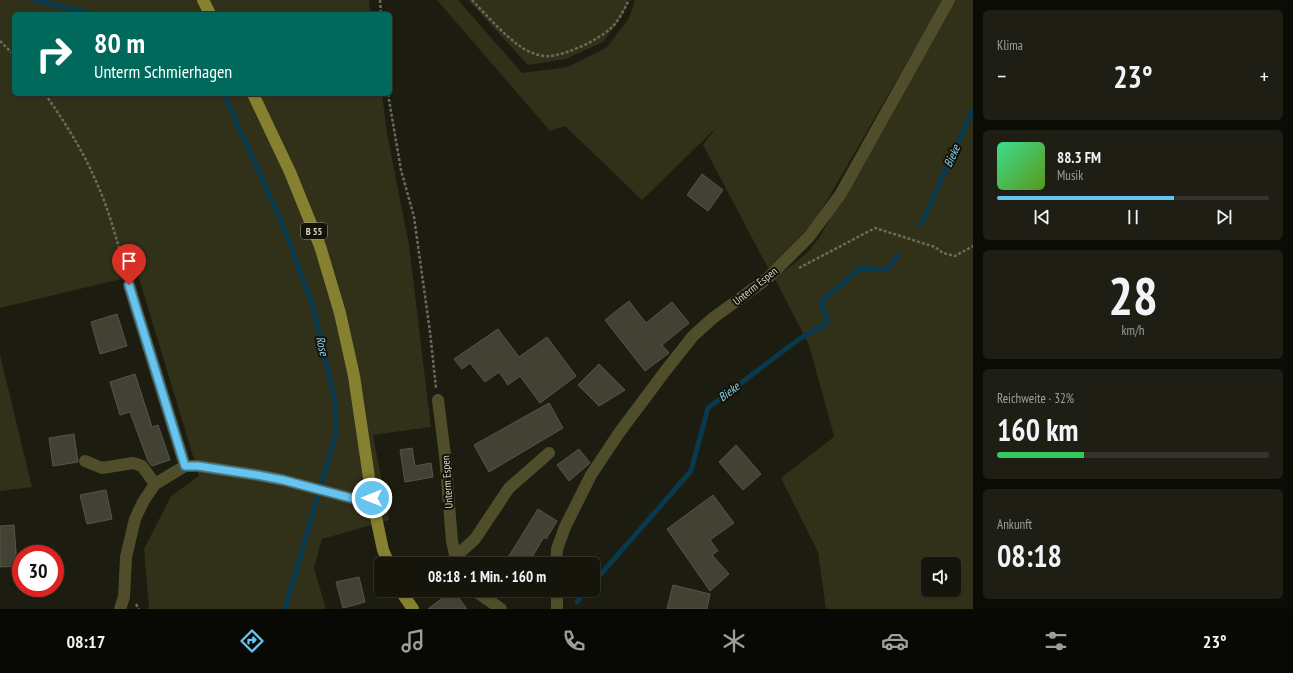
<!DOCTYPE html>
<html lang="de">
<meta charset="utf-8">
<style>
:root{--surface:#15150c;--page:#1e1e15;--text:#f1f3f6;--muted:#9d9f9d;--line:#34342d;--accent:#67c4ef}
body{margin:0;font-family:"PT Sans Narrow",sans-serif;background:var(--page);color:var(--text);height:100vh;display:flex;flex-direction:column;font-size:15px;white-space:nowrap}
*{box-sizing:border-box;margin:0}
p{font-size:13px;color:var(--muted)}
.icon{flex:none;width:22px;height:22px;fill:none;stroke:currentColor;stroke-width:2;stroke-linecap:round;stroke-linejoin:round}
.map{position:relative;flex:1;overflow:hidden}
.details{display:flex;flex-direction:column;gap:10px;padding:10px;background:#0c0c07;width:320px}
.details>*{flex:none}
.hud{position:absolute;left:12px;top:12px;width:380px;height:84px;border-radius:6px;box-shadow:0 1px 3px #0004,0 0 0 1px var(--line);background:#00695c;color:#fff;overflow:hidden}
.controls{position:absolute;left:921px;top:557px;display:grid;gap:8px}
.controls a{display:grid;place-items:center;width:40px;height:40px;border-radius:6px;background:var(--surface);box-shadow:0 1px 3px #0004,0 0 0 1px var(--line);font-size:20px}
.speed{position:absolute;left:12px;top:545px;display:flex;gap:8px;font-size:20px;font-weight:700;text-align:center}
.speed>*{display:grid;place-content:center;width:52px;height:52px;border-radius:50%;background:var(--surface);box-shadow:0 1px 3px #0004,0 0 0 1px var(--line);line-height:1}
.speed .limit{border:6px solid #d22;background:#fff;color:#111}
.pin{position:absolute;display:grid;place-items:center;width:34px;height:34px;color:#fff;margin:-41px -17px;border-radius:50% 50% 50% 0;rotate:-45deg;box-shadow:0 0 4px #0007}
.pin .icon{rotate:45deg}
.me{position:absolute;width:44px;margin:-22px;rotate:270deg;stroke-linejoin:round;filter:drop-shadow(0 0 3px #0008)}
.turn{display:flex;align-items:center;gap:14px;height:84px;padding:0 16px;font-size:18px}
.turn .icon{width:52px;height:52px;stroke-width:2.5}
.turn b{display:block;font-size:28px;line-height:34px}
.big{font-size:30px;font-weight:800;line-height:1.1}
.details .tile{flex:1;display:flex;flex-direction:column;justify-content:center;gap:6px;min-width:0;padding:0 14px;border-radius:6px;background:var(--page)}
.details .dial{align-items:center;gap:0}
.dial b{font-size:52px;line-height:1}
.song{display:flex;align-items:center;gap:12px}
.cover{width:48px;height:48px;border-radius:6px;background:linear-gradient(135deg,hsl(150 70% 55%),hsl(90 70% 35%))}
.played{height:4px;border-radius:2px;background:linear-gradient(90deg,var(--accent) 65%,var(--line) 65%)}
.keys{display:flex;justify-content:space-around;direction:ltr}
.heat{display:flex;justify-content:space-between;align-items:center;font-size:22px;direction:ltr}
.charge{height:6px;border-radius:3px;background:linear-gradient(90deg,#34c759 32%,var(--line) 0)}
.trip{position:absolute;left:374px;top:557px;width:226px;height:40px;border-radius:6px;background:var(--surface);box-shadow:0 1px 3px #0004,0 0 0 1px var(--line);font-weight:800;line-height:40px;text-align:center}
.menu{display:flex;height:64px;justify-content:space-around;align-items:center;background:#080805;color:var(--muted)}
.menu .icon{width:28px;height:28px}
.menu .active{color:var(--accent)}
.menu b{font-size:18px;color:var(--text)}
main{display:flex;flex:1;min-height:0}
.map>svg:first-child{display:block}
</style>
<main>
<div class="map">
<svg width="973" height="609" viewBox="0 0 973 609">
<rect width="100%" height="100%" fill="#1c1c10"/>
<g fill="#313019" fill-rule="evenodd">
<polygon points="0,0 369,0 370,14 14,14 14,94 382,94 387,133 409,245 431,427 373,435 389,520 322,539 314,568 326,609 147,609 149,608 144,549 171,496 199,476 138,275 0,308"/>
<polygon points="437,0 458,0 522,73 568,67 606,48 628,20 635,0 943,0 803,242 770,272 703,145 717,127 642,200 565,126 550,131"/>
<polygon points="468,0 628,0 623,15 603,42 566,59 528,65"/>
<path d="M953,0H973V609H826L818,552L781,478L835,436H834L809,345L775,279L808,252L819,238ZM928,564H954V590H928Z"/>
<polygon points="0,355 32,487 0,491"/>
</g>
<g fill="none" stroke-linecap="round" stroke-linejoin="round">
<g stroke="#09394d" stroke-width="5">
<polyline points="35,0 94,14"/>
<polyline points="224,94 281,221 313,306 335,402 336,433 285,609"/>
<polyline points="921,224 973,110"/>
<polyline points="593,583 691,471 708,408 798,340 828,322 821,302 860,268 886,270 898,256"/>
<polyline points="577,602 587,590"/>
</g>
</g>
<g fill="#414134" stroke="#565648">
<polygon points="702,174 723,190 708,211 687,195"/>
<polygon points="629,301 646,323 672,302 689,323 662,345 669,353 645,371 605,320"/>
<polygon points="117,314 127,346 100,354 91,322"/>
<polygon points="498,329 519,357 547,337 576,376 540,403 520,376 508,385 499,372 485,382 470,363 462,369 454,359"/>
<polygon points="599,364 625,390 599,406 578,385"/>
<polygon points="135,374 152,427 158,425 170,460 152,466 148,461 130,412 120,415 110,382"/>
<polygon points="549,403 563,428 489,472 474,445"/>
<polygon points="74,434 78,462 53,466 49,438"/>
<polygon points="736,445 761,474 743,490 719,462"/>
<polygon points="412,448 415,466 431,463 433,477 405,482 400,450"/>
<polygon points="579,449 590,463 569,481 557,465"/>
<polygon points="106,490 112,519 87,524 80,495"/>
<polygon points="713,495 734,523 710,540 718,551 712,555 729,574 710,591 667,529"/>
<polygon points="538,509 557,521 546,539 544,537 528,564 504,564"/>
<polygon points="14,525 17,566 0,567 0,526"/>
<polygon points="359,577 365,602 343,608 336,582"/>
<polygon points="673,585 710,594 707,609 667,609"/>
<polygon points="453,590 467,609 428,609"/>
</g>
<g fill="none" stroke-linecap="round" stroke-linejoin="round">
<g stroke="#6a6a60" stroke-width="2.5" stroke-dasharray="3 2" stroke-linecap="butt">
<polyline points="380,0 381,14"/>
<path d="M472,0C486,15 504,35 521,47C528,52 541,57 550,56C568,54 597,41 611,28C619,21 624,9 629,0"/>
<polyline points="0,41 14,55"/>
<path d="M45,94C64,121 82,149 95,179C109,209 117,241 126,273"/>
<polyline points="388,94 401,170 414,217 430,332 436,388"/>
<polyline points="799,268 875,228 935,247 943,253 955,256 973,246"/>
<polyline points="136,604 139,609"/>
</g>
<g stroke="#504e2a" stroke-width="12">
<polyline points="129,285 185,466"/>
<polyline points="438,400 445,455 452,541 457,564"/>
<polyline points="85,461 102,468 133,463 142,466 155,484"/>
<polyline points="455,557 475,539 509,488 549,453"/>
<polyline points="556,564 557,549 565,527 591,475 619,433 666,370 693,336 713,318 768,278 809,237 840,195 949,0"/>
<polyline points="474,590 501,609"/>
<polyline points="557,590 557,609"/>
<polyline points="120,609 124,597 126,557 135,519 143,502 155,484 185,466 198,466 257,475 283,480 351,498 372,498"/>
</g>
<g stroke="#868131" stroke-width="12">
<polyline points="203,0 210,14"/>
<polyline points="253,94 290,172 320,246 340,313 354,376 372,498 383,550 389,564"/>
<polyline points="400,590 413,609"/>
</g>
</g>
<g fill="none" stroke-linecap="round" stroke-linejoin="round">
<defs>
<polyline id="route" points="129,285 185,466 198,466 257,475 283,480 351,498 372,498"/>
</defs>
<use href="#route" stroke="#437f9b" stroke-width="10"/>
<use href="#route" stroke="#67c4ef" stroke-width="7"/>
</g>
<g text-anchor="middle" stroke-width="4" stroke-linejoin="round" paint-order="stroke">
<rect fill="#131308" stroke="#9c9c93" stroke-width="1" x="301" y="223" width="26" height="16" rx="3"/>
<g font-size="10" font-weight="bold" fill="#d7d7cf">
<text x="314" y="235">B 55</text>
</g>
<g font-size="11" fill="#d7d7cf" stroke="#131308">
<text transform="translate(755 286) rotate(-39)" y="4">Unterm Espen</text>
<text transform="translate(447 482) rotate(-94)" y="4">Unterm Espen</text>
</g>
<g font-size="12" font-style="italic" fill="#86d0f4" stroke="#131308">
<text transform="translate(952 156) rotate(-66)" y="4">Bieke</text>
<text transform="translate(322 346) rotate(77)" y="4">Rose</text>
<text transform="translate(729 392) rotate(-37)" y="4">Bieke</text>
</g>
</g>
</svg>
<div class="controls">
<a><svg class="icon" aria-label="sound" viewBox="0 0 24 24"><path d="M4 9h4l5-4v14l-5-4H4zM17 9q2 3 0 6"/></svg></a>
</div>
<div class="speed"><div class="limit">30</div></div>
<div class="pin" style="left:129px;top:285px;background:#d93025"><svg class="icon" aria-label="arrive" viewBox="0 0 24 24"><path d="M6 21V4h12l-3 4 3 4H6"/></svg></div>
<svg class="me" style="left:372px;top:498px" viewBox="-20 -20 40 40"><circle r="17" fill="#67c4ef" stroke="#fff" stroke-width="3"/><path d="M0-11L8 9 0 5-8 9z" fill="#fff"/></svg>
<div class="trip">08:18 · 1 Min. · 160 m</div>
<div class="hud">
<div class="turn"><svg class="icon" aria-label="right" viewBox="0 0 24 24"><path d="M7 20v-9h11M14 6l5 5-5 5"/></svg><div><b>80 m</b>Unterm Schmierhagen</div></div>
</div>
</div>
<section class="details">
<div class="tile"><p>Klima</p>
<div class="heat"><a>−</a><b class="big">23°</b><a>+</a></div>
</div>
<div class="tile">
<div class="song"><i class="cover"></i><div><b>88.3 FM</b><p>Musik</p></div></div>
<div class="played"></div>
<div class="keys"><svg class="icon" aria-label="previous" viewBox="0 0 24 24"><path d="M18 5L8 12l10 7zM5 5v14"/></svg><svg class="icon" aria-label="pause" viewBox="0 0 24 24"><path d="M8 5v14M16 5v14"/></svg><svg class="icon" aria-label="next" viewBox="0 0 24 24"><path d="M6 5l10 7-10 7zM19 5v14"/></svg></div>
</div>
<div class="tile dial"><b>28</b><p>km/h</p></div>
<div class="tile"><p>Reichweite · 32%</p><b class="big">160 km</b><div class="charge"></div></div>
<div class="tile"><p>Ankunft</p><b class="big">08:18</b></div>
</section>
</main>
<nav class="menu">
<b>08:17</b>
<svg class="icon active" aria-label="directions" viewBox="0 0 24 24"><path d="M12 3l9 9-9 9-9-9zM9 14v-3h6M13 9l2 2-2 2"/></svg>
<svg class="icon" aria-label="music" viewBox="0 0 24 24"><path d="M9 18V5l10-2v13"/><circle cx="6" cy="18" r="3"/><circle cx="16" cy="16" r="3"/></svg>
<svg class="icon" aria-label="phone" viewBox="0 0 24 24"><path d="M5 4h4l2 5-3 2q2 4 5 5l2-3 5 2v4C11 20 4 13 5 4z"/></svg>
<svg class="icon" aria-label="climate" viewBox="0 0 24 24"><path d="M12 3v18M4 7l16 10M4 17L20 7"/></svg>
<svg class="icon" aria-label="car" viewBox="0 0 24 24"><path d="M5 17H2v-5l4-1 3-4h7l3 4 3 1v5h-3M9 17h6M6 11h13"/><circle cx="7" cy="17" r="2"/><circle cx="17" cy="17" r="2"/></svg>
<svg class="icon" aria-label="filters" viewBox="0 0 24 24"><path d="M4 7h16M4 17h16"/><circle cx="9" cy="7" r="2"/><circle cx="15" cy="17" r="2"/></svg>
<b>23°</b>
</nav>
